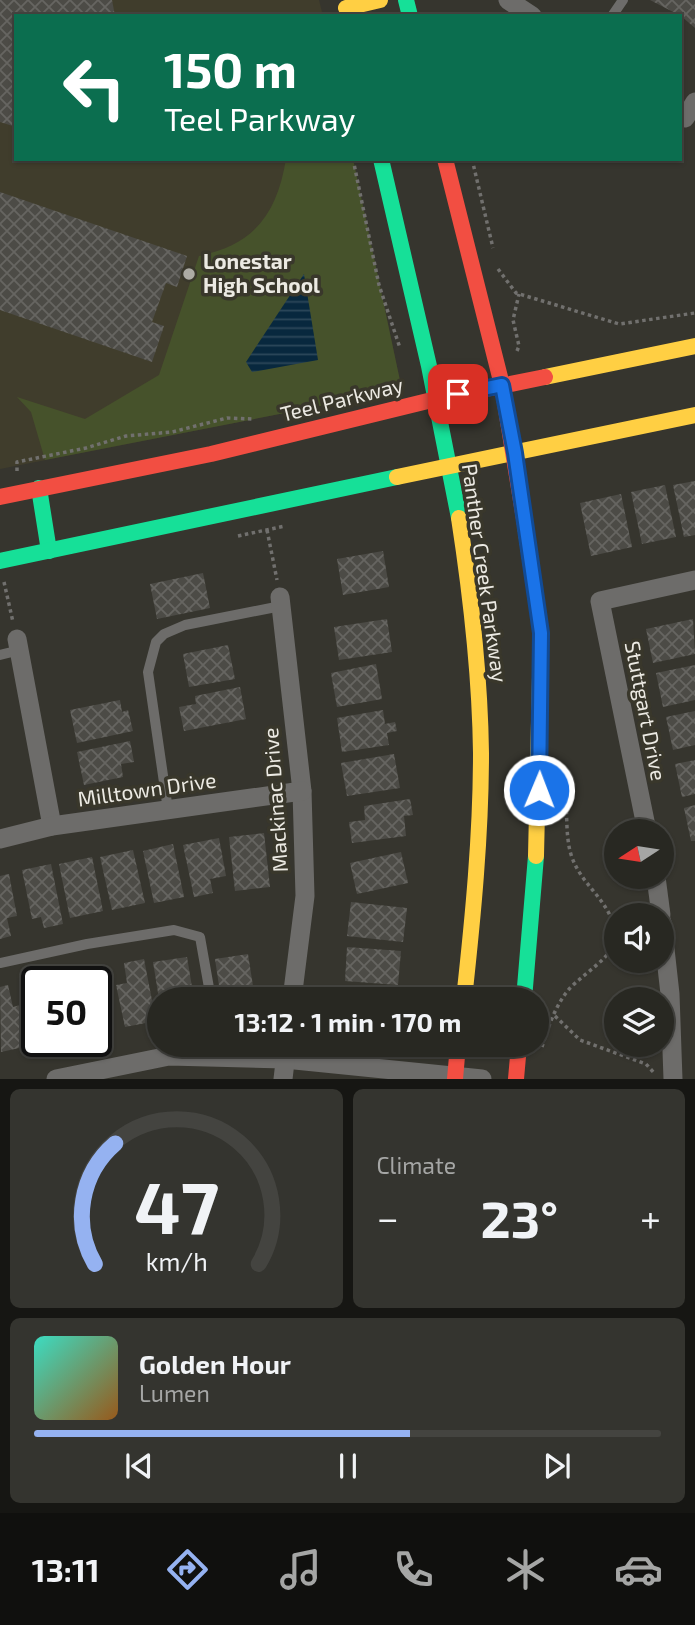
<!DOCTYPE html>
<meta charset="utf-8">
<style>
:root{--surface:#282822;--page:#34342f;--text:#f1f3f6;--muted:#a5a6a5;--line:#444440;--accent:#95b2f1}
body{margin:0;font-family:"Exo 2",sans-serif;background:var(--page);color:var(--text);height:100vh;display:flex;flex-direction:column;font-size:26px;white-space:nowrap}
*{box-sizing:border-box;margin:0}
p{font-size:23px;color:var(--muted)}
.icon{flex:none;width:38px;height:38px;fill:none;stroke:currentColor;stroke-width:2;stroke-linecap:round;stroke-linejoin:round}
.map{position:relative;height:1079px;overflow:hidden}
.side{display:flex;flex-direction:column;gap:10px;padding:10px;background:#161613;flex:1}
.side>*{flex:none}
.hud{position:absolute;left:14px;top:14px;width:668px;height:147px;border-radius:0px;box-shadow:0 2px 5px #0004,0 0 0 2px var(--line);background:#0b6e4f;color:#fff;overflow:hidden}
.needle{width:46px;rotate:258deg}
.buttons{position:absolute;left:604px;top:819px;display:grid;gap:14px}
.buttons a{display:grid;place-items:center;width:70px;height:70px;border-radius:50%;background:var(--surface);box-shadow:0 2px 5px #0004,0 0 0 2px var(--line);font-size:35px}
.speed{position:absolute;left:21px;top:966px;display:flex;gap:14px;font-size:35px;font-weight:700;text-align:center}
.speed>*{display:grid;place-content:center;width:91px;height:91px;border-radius:50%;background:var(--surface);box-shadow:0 2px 5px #0004,0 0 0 2px var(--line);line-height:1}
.speed .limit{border:4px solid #111;border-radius:10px;background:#fff;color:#111}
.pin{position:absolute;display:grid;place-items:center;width:60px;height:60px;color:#fff;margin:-30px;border-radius:14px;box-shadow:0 4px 10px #0006}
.me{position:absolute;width:77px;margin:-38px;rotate:1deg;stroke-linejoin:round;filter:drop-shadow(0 0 5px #0008)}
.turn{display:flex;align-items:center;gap:24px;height:147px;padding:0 35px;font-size:32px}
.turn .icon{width:91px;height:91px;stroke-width:2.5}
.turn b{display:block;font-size:49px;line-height:60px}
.big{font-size:52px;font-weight:700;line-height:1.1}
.side .tile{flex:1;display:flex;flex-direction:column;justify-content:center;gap:10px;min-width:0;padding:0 24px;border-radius:10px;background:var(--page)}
.side .dial{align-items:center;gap:0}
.dial svg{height:182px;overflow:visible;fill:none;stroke:var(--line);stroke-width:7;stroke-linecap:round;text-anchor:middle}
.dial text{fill:var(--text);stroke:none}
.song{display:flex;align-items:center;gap:21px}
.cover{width:84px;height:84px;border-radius:10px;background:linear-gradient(135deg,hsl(170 70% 55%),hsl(30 70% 35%))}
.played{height:7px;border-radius:4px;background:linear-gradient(90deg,var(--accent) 60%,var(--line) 60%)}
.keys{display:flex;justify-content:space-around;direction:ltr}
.heat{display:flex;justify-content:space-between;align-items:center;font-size:38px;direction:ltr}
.side .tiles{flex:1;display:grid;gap:10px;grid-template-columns:1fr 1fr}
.tile:last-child{grid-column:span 2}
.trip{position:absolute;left:147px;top:987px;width:402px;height:70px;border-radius:35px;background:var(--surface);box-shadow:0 2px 5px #0004,0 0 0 2px var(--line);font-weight:700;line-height:70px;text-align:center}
.tabs{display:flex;height:112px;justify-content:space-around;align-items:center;background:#10100e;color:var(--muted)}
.tabs .icon{width:49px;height:49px}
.tabs .active{color:var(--accent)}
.tabs b{font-size:32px;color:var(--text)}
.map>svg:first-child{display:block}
</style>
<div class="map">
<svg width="695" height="1079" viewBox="0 0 695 1079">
<defs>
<pattern id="water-rules" width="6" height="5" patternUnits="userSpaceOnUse" patternTransform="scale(1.75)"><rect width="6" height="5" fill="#08283e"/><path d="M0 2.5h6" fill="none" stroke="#2c475a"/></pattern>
<pattern id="building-cross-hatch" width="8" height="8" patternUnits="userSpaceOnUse" patternTransform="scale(1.75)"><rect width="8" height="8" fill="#4c4b46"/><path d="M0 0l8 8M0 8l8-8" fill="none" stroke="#666561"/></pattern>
</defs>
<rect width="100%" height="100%" fill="#36352e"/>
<polygon fill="#403d2c" points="0,0 319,0 323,16 16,16 16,159 353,159 402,390 0,469"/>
<path fill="#46522b" d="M286,159H353L402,390L45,460L31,412L17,397L85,419L159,375L199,256C254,245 277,214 286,159Z"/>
<polygon fill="url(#water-rules)" points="304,274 318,360 252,372 246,362"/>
<g fill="url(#building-cross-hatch)">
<polygon points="0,0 112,0 115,16 16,16 16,127 0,122"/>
<polygon points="650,0 695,0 695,28 681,16"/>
<polygon points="0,192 187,256 177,287 166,283 152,322 164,326 152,362 0,310"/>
<polygon points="695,481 695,535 684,537 673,485"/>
<polygon points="665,485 676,537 642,544 631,492"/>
<polygon points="621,494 632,547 591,556 580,503"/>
<polygon points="383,551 389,587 343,595 337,559"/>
<polygon points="203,573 210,608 157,619 150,584"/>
<polygon points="387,619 392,652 339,660 334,627"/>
<polygon points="693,619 695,654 653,663 646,629"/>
<polygon points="228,645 235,679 189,687 183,654"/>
<polygon points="376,664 382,699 337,707 331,673"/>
<polygon points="695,665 695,700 663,707 656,673"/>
<polygon points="240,687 246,719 184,731 179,707 196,704 195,696"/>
<polygon points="120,700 122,712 128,710 133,731 77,743 70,710"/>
<polygon points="383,710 385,724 395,722 397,731 387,733 389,745 342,752 337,718"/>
<polygon points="695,711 695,745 673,750 666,717"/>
<polygon points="130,741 134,762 121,764 123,777 84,785 77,752"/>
<polygon points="394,754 400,788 347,796 341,763"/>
<polygon points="695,760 695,794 682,797 675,764"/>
<polygon points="410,799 413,815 404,816 406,836 352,843 349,822 365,820 364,806"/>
<polygon points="695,805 695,841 691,841 684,808"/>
<polygon points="264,833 270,887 235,891 229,837"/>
<polygon points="219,838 226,876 210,879 213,893 194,897 183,845"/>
<polygon points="173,844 184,897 154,903 143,851"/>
<polygon points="133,850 145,903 112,910 100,857"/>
<polygon points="401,852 408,883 357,894 350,863"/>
<polygon points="92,857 103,911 70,918 59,864"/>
<polygon points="51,864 63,924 44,928 41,917 32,919 22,870"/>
<polygon points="9,874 17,916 7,918 11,936 0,939 0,876"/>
<polygon points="351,902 407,908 403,942 347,936"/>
<polygon points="347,947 401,951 398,985 345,981"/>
<polygon points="248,954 255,999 221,999 215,959"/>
<polygon points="187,957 194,999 159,999 153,962"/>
<polygon points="144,959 156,1021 125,1027 116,985 127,983 124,963"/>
<polygon points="8,985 13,1007 24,1004 33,1045 1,1052 0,987"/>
<polygon points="105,986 114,1027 96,1031 96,988"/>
<polygon points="340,995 382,997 382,999 340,999"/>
</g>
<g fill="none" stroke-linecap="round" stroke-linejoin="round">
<g stroke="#71706e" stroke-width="3.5" stroke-dasharray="3.5 3.5" stroke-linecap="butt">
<polyline points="353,159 379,285 400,348"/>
<polyline points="472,159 493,248"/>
<polyline points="498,269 516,293 619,324 695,313"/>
<polyline points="517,351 519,346 513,320 519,294"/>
<polyline points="17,471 17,462 86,448 126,436 172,432 227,418 254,419"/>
<polyline points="267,530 277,580"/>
<polyline points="238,536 285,526"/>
<polyline points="4,582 13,622"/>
<path d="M563,769C569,796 564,825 570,851C579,886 610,897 616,935"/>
<polyline points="555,1016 580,1040 646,1064 655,1074"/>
<path d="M542,1047C548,1027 557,1001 572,986C588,971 604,962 616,943"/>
</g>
<g stroke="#6d6c6a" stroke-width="10">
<polyline points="612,16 623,0"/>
<polyline points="0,655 20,650"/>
<polyline points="168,810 148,672 156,642 164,634 185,625 281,606"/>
<polyline points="0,963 87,944 174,930 200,937 211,999"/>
</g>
<g stroke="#6d6c6a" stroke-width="19">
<polyline points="508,0 532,16"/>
<polyline points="685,118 695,102"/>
<polyline points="280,597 302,791 305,896 292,999"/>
<polyline points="17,639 52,826"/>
<polyline points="647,831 600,601 695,580"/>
<polyline points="0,839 52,826 302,791"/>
<polyline points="656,877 661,915"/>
<polyline points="662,922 670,994 673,1079"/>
<polyline points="56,1079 169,1056 285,1059 482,1079"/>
<polyline points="283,1079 287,1045"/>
</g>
<g stroke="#16e098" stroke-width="16">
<polyline points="406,0 410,16"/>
<polyline points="381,159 429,366 459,518"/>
<polyline points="39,488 49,551"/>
<polyline points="0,561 397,477"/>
<polyline points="524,999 536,856"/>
</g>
<g stroke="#ffcf43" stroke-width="16">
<polyline points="346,8 380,0"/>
<polyline points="545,377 695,346"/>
<polyline points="397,477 695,415"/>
<path d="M459,518C471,596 480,674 481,753C481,835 473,917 464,999"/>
<polyline points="525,525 541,633 536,856"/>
</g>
<g stroke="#f24e42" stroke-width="16">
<polyline points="445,159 502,385 525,525"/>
<polyline points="0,497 211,454 436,399 545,377"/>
<polyline points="455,1079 458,1045"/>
<polyline points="516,1079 519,1045"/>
</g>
</g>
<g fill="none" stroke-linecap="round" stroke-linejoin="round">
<defs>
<polyline id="route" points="458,394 502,385 515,453 541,633 539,790"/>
</defs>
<use href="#route" stroke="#114b97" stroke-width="18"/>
<use href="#route" stroke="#1a73e8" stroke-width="12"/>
</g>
<circle fill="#acaba4" stroke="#39372b" stroke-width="2.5" cx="189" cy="274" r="7"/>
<g text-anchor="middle" stroke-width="7" stroke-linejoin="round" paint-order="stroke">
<g font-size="21" font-weight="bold" fill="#eceae3" stroke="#39372b" text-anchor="start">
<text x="203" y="269">Lonestar<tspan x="203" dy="24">High School</tspan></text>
</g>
<g font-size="21" fill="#eceae3" stroke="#39372b">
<text transform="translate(342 400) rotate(-14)" y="7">Teel Parkway</text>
<text transform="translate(484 573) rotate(82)" y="7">Panther Creek Parkway</text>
<text transform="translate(645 711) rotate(79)" y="7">Stuttgart Drive</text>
<text transform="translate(147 790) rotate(-8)" y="7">Milltown Drive</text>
<text transform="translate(276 800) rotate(-94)" y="7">Mackinac Drive</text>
</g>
</g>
</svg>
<div class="buttons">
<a><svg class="needle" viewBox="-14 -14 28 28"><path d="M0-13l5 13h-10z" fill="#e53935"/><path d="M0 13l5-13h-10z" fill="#a5a6a5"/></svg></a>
<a><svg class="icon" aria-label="sound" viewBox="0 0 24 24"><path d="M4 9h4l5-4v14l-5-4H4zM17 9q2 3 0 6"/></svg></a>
<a><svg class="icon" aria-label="layers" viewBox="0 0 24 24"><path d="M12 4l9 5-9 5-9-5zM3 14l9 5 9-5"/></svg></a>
</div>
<div class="speed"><div class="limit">50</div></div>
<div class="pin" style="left:458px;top:394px;background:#d93025"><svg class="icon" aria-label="arrive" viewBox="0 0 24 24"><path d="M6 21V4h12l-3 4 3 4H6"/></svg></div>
<svg class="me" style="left:539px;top:790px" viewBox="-20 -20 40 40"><circle r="17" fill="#1a73e8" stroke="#fff" stroke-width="3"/><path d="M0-11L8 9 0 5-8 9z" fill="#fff"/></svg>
<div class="trip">13:12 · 1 min · 170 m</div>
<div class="hud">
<div class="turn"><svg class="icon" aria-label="left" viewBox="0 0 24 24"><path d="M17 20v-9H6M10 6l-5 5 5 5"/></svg><div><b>150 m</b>Teel Parkway</div></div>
</div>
</div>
<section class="side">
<div class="tiles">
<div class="tile dial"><svg viewBox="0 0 100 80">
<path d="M14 69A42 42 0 1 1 86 69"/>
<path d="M14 69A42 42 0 0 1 23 16" stroke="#95b2f1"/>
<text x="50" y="56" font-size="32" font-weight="700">47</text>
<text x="50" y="72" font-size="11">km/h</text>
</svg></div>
<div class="tile"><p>Climate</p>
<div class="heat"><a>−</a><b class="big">23°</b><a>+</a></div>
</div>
<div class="tile">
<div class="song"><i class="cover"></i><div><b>Golden Hour</b><p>Lumen</p></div></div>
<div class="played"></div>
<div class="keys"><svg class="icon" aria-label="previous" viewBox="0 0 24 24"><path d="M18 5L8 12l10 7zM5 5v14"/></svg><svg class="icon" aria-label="pause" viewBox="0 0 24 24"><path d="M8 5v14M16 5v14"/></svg><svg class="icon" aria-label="next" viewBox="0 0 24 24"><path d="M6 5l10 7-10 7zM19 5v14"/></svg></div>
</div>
</div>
</section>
<nav class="tabs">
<b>13:11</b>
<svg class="icon active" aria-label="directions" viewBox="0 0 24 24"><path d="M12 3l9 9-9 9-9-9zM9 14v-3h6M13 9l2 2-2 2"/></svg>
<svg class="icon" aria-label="music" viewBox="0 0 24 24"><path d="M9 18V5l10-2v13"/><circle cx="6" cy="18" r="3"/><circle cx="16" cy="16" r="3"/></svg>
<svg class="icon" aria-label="phone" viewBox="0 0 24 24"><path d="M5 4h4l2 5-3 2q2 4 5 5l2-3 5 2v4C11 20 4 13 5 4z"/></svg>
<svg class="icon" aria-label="climate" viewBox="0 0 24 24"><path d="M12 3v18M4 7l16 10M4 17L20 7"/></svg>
<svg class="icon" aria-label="car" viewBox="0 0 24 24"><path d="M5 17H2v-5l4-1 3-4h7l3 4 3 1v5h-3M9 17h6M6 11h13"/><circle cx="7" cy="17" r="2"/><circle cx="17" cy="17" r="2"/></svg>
</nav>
